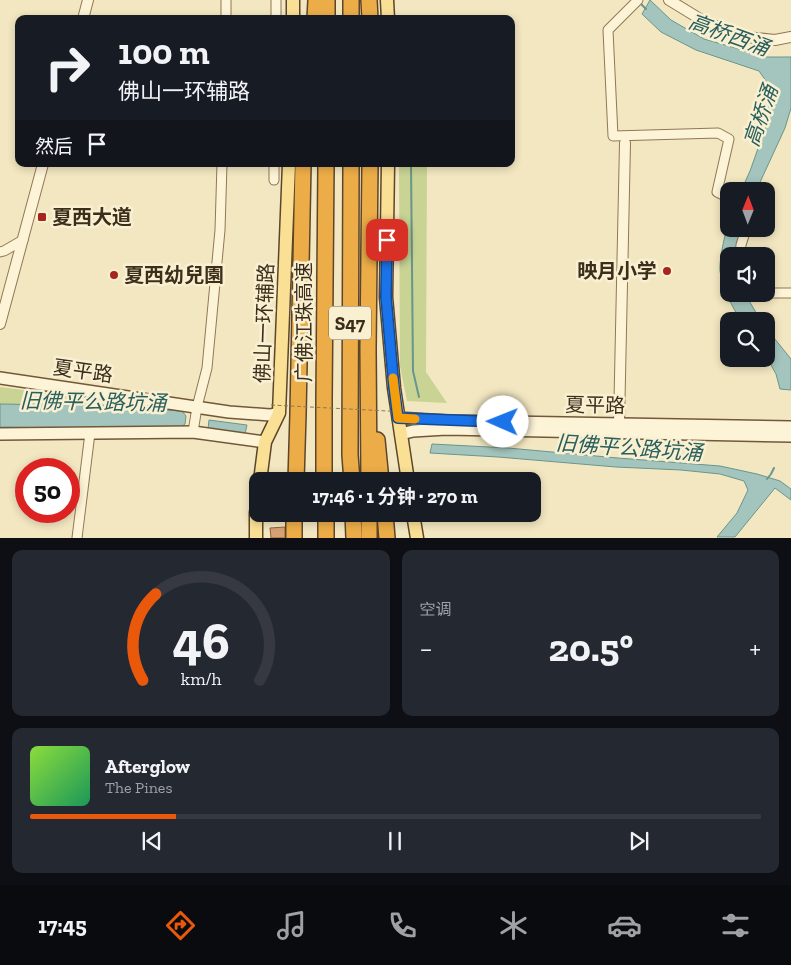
<!DOCTYPE html>
<html lang="zh">
<meta charset="utf-8">
<style>
:root{--surface:#171b24;--page:#242831;--text:#f1f3f6;--muted:#9ea1a6;--line:#363941;--accent:#ea580c}
body{margin:0;font-family:"Zilla Slab","Noto Sans SC",serif;background:var(--page);color:var(--text);height:100vh;display:flex;flex-direction:column;font-size:19px;white-space:nowrap}
*{box-sizing:border-box;margin:0}
p{font-size:16px;color:var(--muted)}
.icon{flex:none;width:28px;height:28px;fill:none;stroke:currentColor;stroke-width:2;stroke-linecap:round;stroke-linejoin:round}
.map{position:relative;height:538px;overflow:hidden}
.drawer{display:flex;flex-direction:column;gap:12px;padding:12px;background:#0d0f14;flex:1}
.drawer>*{flex:none}
.guide{position:absolute;left:15px;top:15px;width:500px;height:152px;border-radius:10px;box-shadow:0 2px 8px #0003;background:#171b24;color:var(--text);overflow:hidden}
.needle{width:32px;rotate:1deg}
.tools{position:absolute;left:720px;top:182px;display:grid;gap:10px}
.tools a{display:grid;place-items:center;width:55px;height:55px;border-radius:10px;background:var(--surface);box-shadow:0 2px 8px #0003;font-size:25px}
.speed{position:absolute;left:15px;top:458px;display:flex;gap:10px;font-size:25px;font-weight:700;text-align:center}
.speed>*{display:grid;place-content:center;width:65px;height:65px;border-radius:50%;background:var(--surface);box-shadow:0 2px 8px #0003;line-height:1}
.speed .limit{border:8px solid #d22;background:#fff;color:#111}
.pin{position:absolute;display:grid;place-items:center;width:42px;height:42px;color:#fff;margin:-21px;border-radius:10px;box-shadow:0 2px 8px #0006}
.me{position:absolute;width:55px;margin:-28px;rotate:271deg;stroke-linejoin:round;filter:drop-shadow(0 0 4px #0008)}
.turn{display:flex;align-items:center;gap:18px;height:105px;padding:0 20px;font-size:22px}
.turn .icon{width:65px;height:65px;stroke-width:2.5}
.turn b{display:block;font-size:35px;line-height:42px}
.then{display:flex;align-items:center;height:48px;padding:0 20px;background:#0003;gap:10px;font-size:19px}
.big{font-size:38px;font-weight:700;line-height:1.1}
.drawer .card{flex:1;display:flex;flex-direction:column;justify-content:center;gap:8px;min-width:0;padding:0 18px;border-radius:10px;background:var(--page)}
.drawer .dial{align-items:center;gap:0}
.dial svg{height:130px;overflow:visible;fill:none;stroke:var(--line);stroke-width:7;stroke-linecap:round;text-anchor:middle}
.dial text{fill:var(--text);stroke:none}
.song{display:flex;align-items:center;gap:15px}
.cover{width:60px;height:60px;border-radius:8px;background:linear-gradient(135deg,hsl(90 70% 55%),hsl(150 70% 35%))}
.played{height:5px;border-radius:2px;background:linear-gradient(90deg,var(--accent) 20%,var(--line) 20%)}
.keys{display:flex;justify-content:space-around;direction:ltr}
.heat{display:flex;justify-content:space-between;align-items:center;font-size:28px;direction:ltr}
.drawer .tiles{flex:1;display:grid;gap:12px;grid-template-columns:1fr 1fr}
.card:last-child{grid-column:span 2}
.trip{position:absolute;left:249px;top:472px;width:292px;height:50px;border-radius:10px;background:var(--surface);box-shadow:0 2px 8px #0003;font-weight:700;line-height:50px;text-align:center}
.tab-bar{display:flex;height:80px;justify-content:space-around;align-items:center;background:#090b0e;color:var(--muted)}
.tab-bar .icon{width:35px;height:35px}
.tab-bar .on{color:var(--accent)}
.tab-bar b{font-size:22px;color:var(--text)}
.map>svg:first-child{display:block}
</style>
<div class="map">
<svg width="791" height="538" viewBox="0 0 791 538">
<rect width="100%" height="100%" fill="#f3e7c1"/>
<g fill="#c8d394">
<polygon points="399,164 427,164 426,372 447,403 407,401 400,366"/>
<polygon points="0,387 171,409 171,427 0,429"/>
</g>
<g fill="#a4c5bd" stroke="#6a958c">
<polygon points="650,0 671,20 704,39 767,57 791,57 791,108 785,128 756,191 741,191 750,171 766,126 766,81 759,71 696,50 661,32 642,14"/>
<path d="M729,221V229H742L738,256H729V294H745L761,321H741C732,306 723,290 720,271C719,260 725,233 729,221Z"/>
<polygon points="766,328 791,359 791,390 780,389 776,374 766,356"/>
<polygon points="0,404 116,406 182,411 186,416 185,424 177,430 0,427"/>
<polygon points="209,420 247,425 245,434 208,429"/>
<polygon points="432,444 508,448 618,458 720,466 757,474 780,481 791,489 791,500 775,488 735,537 717,537 737,513 748,490 744,481 720,474 681,470 616,467 498,457 430,453"/>
</g>
<g fill="none" stroke-linecap="round" stroke-linejoin="round">
<g stroke="#6a958c" stroke-width="2">
<polyline points="639,2 646,9"/>
<polyline points="411,164 413,371 419,397"/>
<polyline points="767,479 771,474 774,468"/>
</g>
</g>
<polygon fill="#d6a173" stroke="#916139" points="285,527 285,538 271,538 270,528"/>
<g fill="none" stroke-linecap="round" stroke-linejoin="round">
<defs>
<g id="minor">
<polyline points="638,0 608,30 613,136 718,133 729,139 717,192 729,198"/>
<polyline points="226,19 226,0"/>
<polyline points="276,19 276,0"/>
<polyline points="274,180 274,164"/>
<polyline points="0,252 4,251 23,240"/>
<polyline points="740,256 741,245 746,229"/>
<polyline points="766,293 791,293"/>
<polyline points="193,432 197,407 207,368 220,230 222,164"/>
<polyline points="77,538 90,433"/>
</g>
<g id="tertiary">
<polyline points="669,0 705,22 746,37 775,40 791,37"/>
<polyline points="83,19 88,0"/>
<polyline points="0,324 43,164"/>
<polyline points="619,424 625,143"/>
</g>
<g id="secondary">
<polyline points="0,378 229,412 270,415 279,413"/>
<polyline points="398,418 446,421 791,427"/>
<polyline points="0,434 193,432 265,442"/>
<polyline points="401,434 413,431 446,429 791,436"/>
</g>
<g id="primary">
<polyline points="387,0 388,19"/>
<polyline points="293,19 293,0"/>
<polyline points="388,164 386,297 394,388 408,481"/>
<polyline points="260,481 265,442 279,413 289,164"/>
<polyline points="413,514 417,538"/>
<polyline points="256,538 256,513 258,500"/>
</g>
<g id="motorway">
<polyline points="369,0 370,19"/>
<polyline points="315,19 316,0"/>
<polyline points="327,19 327,0"/>
<polyline points="351,19 351,0"/>
<polyline points="351,164 350,455 352,481"/>
<polyline points="377,440 381,481"/>
<polyline points="296,481 298,414 303,164"/>
<polyline points="324,481 324,401 326,164"/>
<polyline points="369,481 368,349 370,164"/>
<polyline points="326,514 326,538"/>
<polyline points="353,514 354,538"/>
<polyline points="369,514 369,538"/>
<polyline points="385,514 387,538"/>
<polyline points="294,538 294,514"/>
</g>
</defs>
<use href="#minor" stroke="#8f7856" stroke-width="11"/>
<use href="#tertiary" stroke="#8f7856" stroke-width="12"/>
<use href="#secondary" stroke="#715839" stroke-width="14"/>
<use href="#primary" stroke="#5c452b" stroke-width="15"/>
<use href="#motorway" stroke="#5c452b" stroke-width="18"/>
<use href="#minor" stroke="#fdf3d6" stroke-width="9"/>
<use href="#tertiary" stroke="#fdf3d6" stroke-width="10"/>
<use href="#secondary" stroke="#fdf3d6" stroke-width="11"/>
<use href="#primary" stroke="#fae095" stroke-width="12"/>
<use href="#motorway" stroke="#ecad48" stroke-width="15"/>
<polyline stroke="#8f7856" stroke-width="1" stroke-dasharray="4 2.5" stroke-linecap="butt" points="271,405 407,412"/>
</g>
<g fill="none" stroke-linecap="round" stroke-linejoin="round">
<defs>
<polyline id="route" points="387,240 386,297 394,388 398,418 503,422"/>
</defs>
<use href="#route" stroke="#114b97" stroke-width="12"/>
<use href="#route" stroke="#1a73e8" stroke-width="9"/>
<polyline stroke="#f59e0b" stroke-width="9" points="393,378 398,418 415,419"/>
</g>
<g fill="#a5251f" stroke="#f9f0d2" stroke-width="2">
<rect x="37" y="212" width="10" height="10" rx="2.5"/>
<circle cx="667" cy="271" r="5"/>
<circle cx="114" cy="275" r="5"/>
</g>
<g text-anchor="middle" stroke-width="5" stroke-linejoin="round" paint-order="stroke">
<rect fill="#f9f0d2" stroke="#756853" stroke-width="1" x="329" y="306.5" width="42" height="33" rx="4"/>
<g font-size="19" font-weight="bold" fill="#3d2e1c">
<text x="350" y="330">S47</text>
</g>
<g font-size="20" font-weight="bold" fill="#3d2e1c" stroke="#f9f0d2" text-anchor="start">
<text x="52" y="224">夏西大道</text>
<text x="657" y="278" text-anchor="end">映月小学</text>
<text x="124" y="282">夏西幼兒園</text>
</g>
<g font-size="20" fill="#3d2e1c" stroke="#f9f0d2">
<text transform="translate(304 322) rotate(-90)" y="7">广佛江珠高速</text>
<text transform="translate(264 323) rotate(-88)" y="7">佛山一环辅路</text>
<text transform="translate(83 371) rotate(8)" y="7">夏平路</text>
<text transform="translate(595 405) rotate(1)" y="7">夏平路</text>
</g>
<g font-size="21" font-style="italic" fill="#2a5f5e" stroke="#f9f0d2">
<text transform="translate(729 35) rotate(20)" y="7">高桥西涌</text>
<text transform="translate(761 116) rotate(-71)" y="7">高桥涌</text>
<text transform="translate(93 402) rotate(1)" y="7">旧佛平公路坑涌</text>
<text transform="translate(629 448) rotate(4)" y="7">旧佛平公路坑涌</text>
</g>
</g>
</svg>
<div class="tools">
<a><svg class="needle" viewBox="-14 -14 28 28"><path d="M0-13l5 13h-10z" fill="#e53935"/><path d="M0 13l5-13h-10z" fill="#9ea1a6"/></svg></a>
<a><svg class="icon" aria-label="sound" viewBox="0 0 24 24"><path d="M4 9h4l5-4v14l-5-4H4zM17 9q2 3 0 6"/></svg></a>
<a><svg class="icon" aria-label="search" viewBox="0 0 24 24"><circle cx="10" cy="10" r="6"/><path d="M15 15l6 6"/></svg></a>
</div>
<div class="speed"><div class="limit">50</div></div>
<div class="pin" style="left:387px;top:240px;background:#d93025"><svg class="icon" aria-label="arrive" viewBox="0 0 24 24"><path d="M6 21V4h12l-3 4 3 4H6"/></svg></div>
<svg class="me" style="left:503px;top:422px" viewBox="-20 -20 40 40"><circle r="19" fill="#fff"/><path d="M0-13L10 11 0 6-10 11z" fill="#1a73e8"/></svg>
<div class="trip">17:46 · 1 分钟 · 270 m</div>
<div class="guide">
<div class="turn"><svg class="icon" aria-label="right" viewBox="0 0 24 24"><path d="M7 20v-9h11M14 6l5 5-5 5"/></svg><div><b>100 m</b>佛山一环辅路</div></div>
<div class="then">然后<svg class="icon" aria-label="arrive" viewBox="0 0 24 24"><path d="M6 21V4h12l-3 4 3 4H6"/></svg></div>
</div>
</div>
<section class="drawer">
<div class="tiles">
<div class="card dial"><svg viewBox="0 0 100 80">
<path d="M14 69A42 42 0 1 1 86 69"/>
<path d="M14 69A42 42 0 0 1 22 16" stroke="#ea580c"/>
<text x="50" y="56" font-size="32" font-weight="700">46</text>
<text x="50" y="72" font-size="11">km/h</text>
</svg></div>
<div class="card"><p>空调</p>
<div class="heat"><a>−</a><b class="big">20.5°</b><a>+</a></div>
</div>
<div class="card">
<div class="song"><i class="cover"></i><div><b>Afterglow</b><p>The Pines</p></div></div>
<div class="played"></div>
<div class="keys"><svg class="icon" aria-label="previous" viewBox="0 0 24 24"><path d="M18 5L8 12l10 7zM5 5v14"/></svg><svg class="icon" aria-label="pause" viewBox="0 0 24 24"><path d="M8 5v14M16 5v14"/></svg><svg class="icon" aria-label="next" viewBox="0 0 24 24"><path d="M6 5l10 7-10 7zM19 5v14"/></svg></div>
</div>
</div>
</section>
<nav class="tab-bar">
<b>17:45</b>
<svg class="icon on" aria-label="directions" viewBox="0 0 24 24"><path d="M12 3l9 9-9 9-9-9zM9 14v-3h6M13 9l2 2-2 2"/></svg>
<svg class="icon" aria-label="music" viewBox="0 0 24 24"><path d="M9 18V5l10-2v13"/><circle cx="6" cy="18" r="3"/><circle cx="16" cy="16" r="3"/></svg>
<svg class="icon" aria-label="phone" viewBox="0 0 24 24"><path d="M5 4h4l2 5-3 2q2 4 5 5l2-3 5 2v4C11 20 4 13 5 4z"/></svg>
<svg class="icon" aria-label="climate" viewBox="0 0 24 24"><path d="M12 3v18M4 7l16 10M4 17L20 7"/></svg>
<svg class="icon" aria-label="car" viewBox="0 0 24 24"><path d="M5 17H2v-5l4-1 3-4h7l3 4 3 1v5h-3M9 17h6M6 11h13"/><circle cx="7" cy="17" r="2"/><circle cx="17" cy="17" r="2"/></svg>
<svg class="icon" aria-label="filters" viewBox="0 0 24 24"><path d="M4 7h16M4 17h16"/><circle cx="9" cy="7" r="2"/><circle cx="15" cy="17" r="2"/></svg>
</nav>
